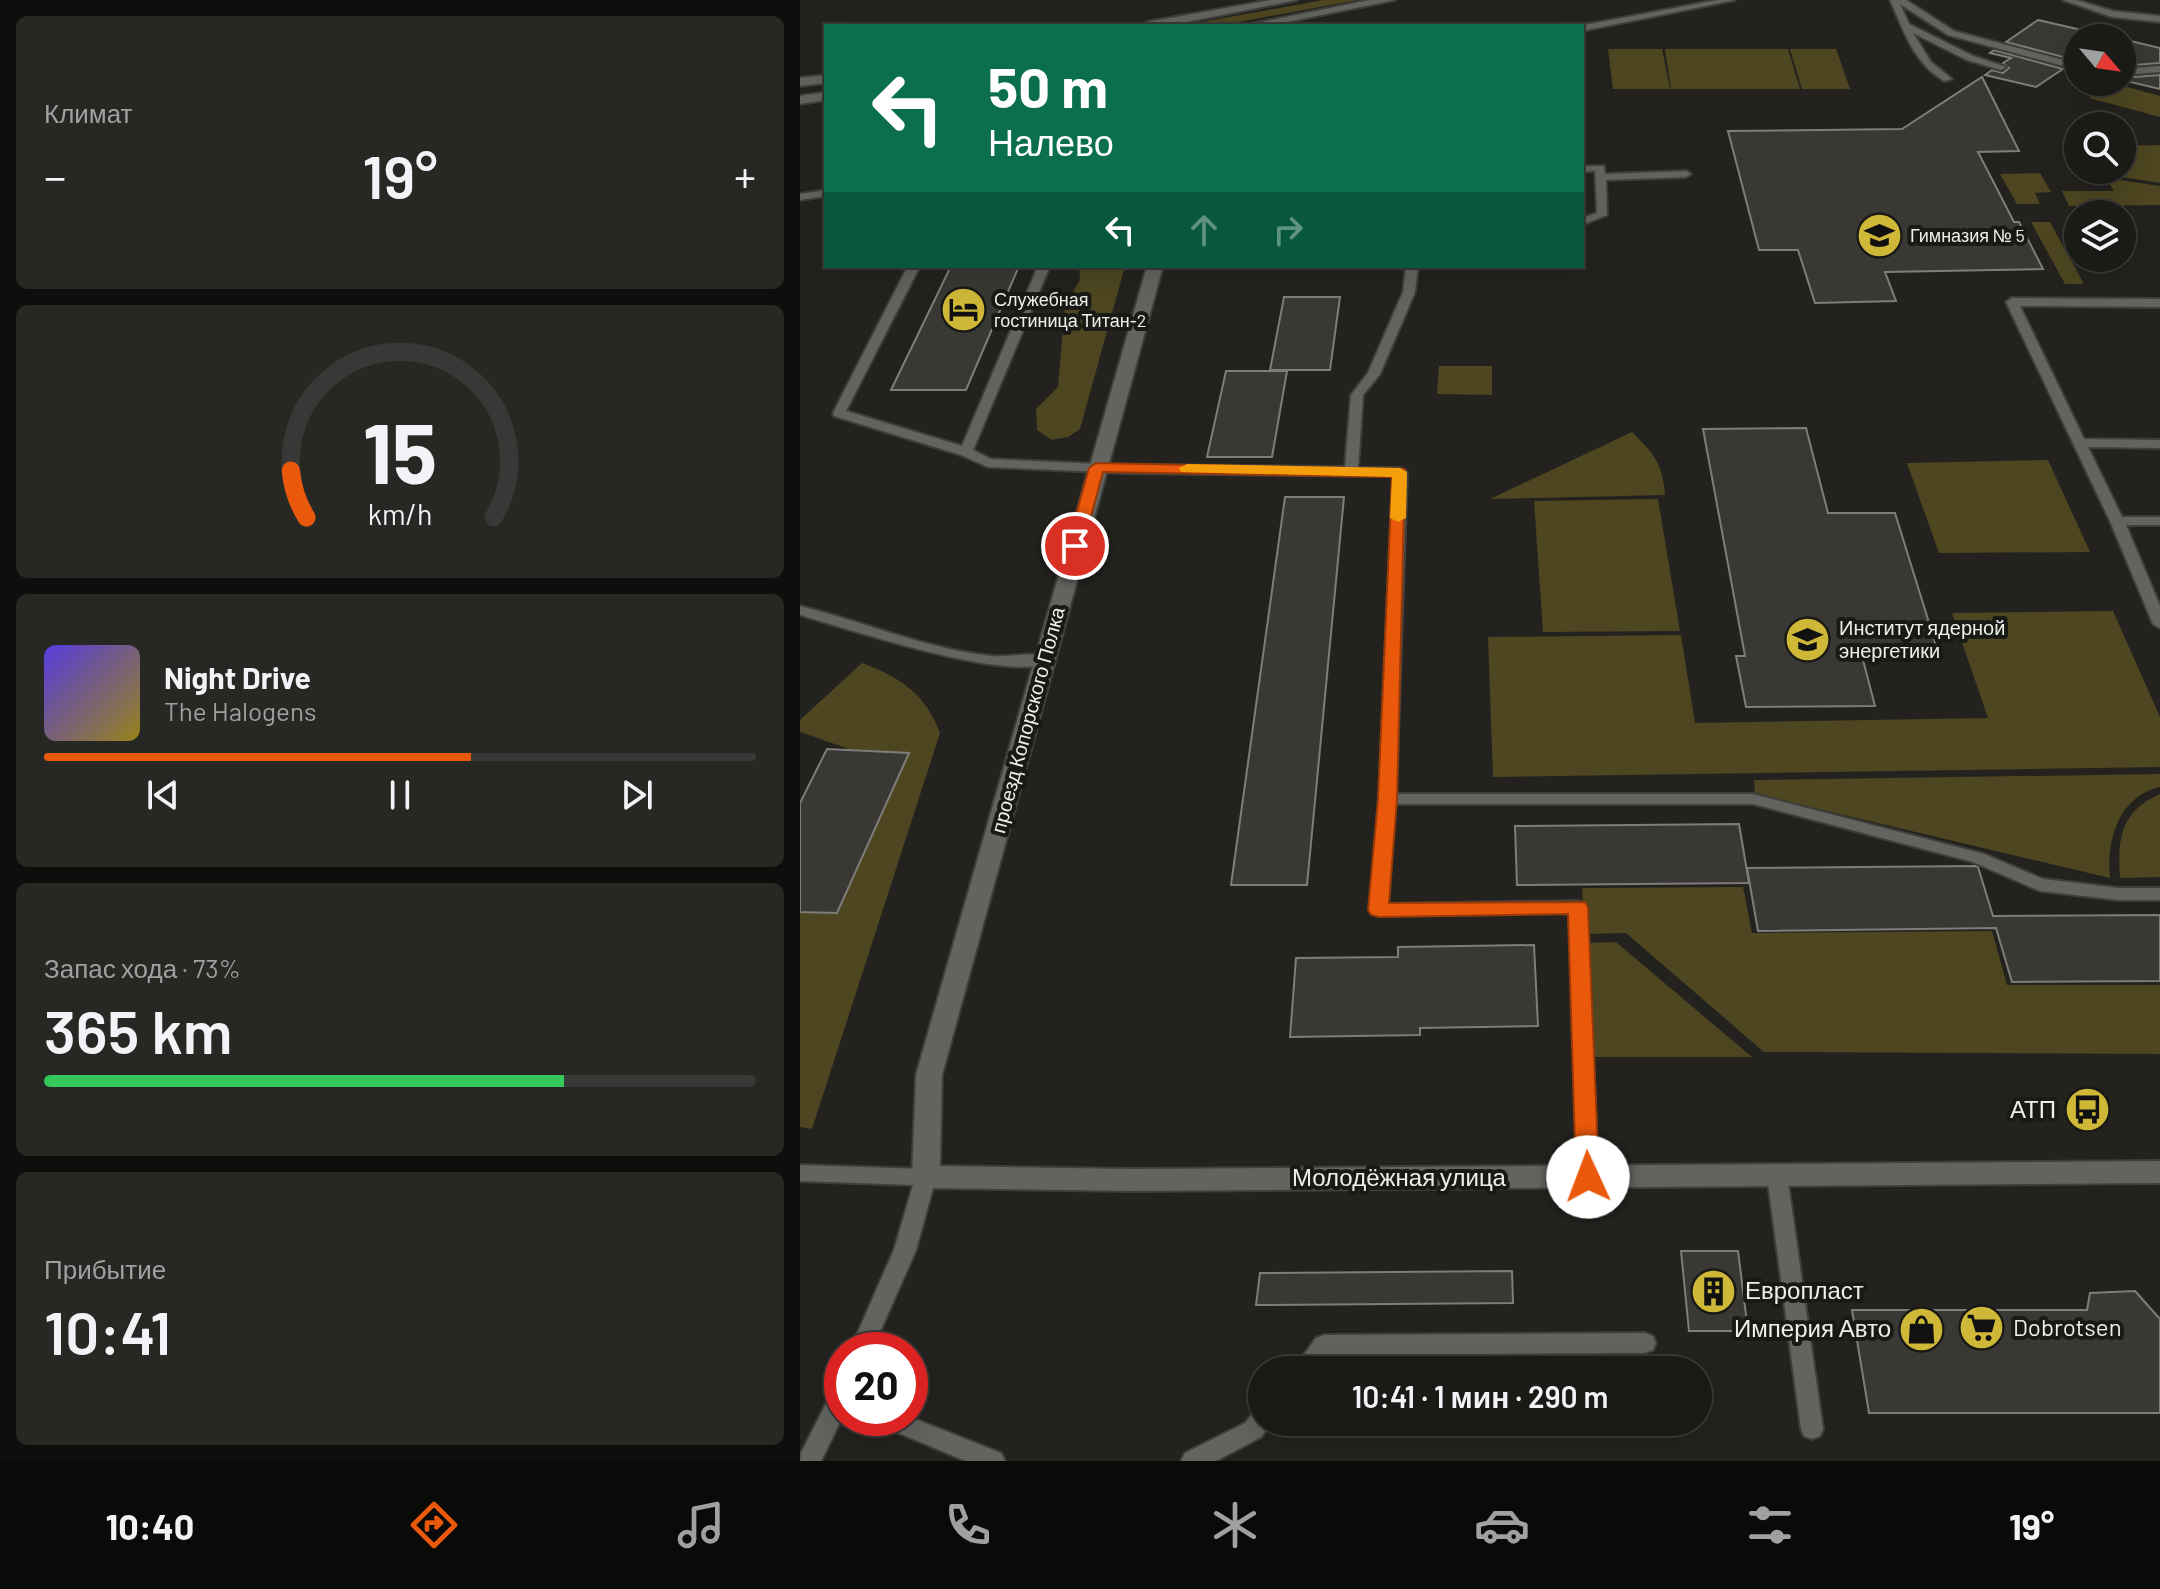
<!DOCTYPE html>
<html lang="ru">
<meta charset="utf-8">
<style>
:root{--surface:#1a1a17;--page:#272724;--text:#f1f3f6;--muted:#9fa1a1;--line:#383836;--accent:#ea580c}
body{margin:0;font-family:Barlow,sans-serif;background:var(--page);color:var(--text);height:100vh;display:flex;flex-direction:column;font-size:30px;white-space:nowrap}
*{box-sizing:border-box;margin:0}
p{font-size:26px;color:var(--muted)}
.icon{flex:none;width:44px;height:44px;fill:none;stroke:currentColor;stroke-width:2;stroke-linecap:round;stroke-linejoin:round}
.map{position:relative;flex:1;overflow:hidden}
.sheet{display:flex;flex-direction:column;gap:16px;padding:16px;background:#0e0e0d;width:800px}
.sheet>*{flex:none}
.guide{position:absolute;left:24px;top:24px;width:760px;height:244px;border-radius:0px;box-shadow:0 8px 32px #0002,0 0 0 2px var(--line);background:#0b6e4f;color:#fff;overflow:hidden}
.needle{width:52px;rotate:119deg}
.fabs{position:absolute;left:1264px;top:24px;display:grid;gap:16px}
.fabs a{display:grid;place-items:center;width:72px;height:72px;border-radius:50%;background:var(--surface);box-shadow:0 8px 32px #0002,0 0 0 2px var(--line);font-size:40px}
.speed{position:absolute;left:24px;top:1332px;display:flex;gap:16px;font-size:40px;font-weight:700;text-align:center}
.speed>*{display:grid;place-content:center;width:104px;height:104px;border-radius:50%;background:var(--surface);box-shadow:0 8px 32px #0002,0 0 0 2px var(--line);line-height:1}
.speed .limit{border:12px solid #d22;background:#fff;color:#111}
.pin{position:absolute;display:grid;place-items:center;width:68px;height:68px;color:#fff;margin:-34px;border:4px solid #fff;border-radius:50%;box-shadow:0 2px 8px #0007}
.me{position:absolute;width:88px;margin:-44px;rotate:358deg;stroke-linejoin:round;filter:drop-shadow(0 0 6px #0008)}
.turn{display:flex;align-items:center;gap:28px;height:168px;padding:0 32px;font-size:36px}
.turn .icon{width:104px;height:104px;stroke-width:2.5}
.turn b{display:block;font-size:56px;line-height:68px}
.lanes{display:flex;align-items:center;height:76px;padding:0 32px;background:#0003;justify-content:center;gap:40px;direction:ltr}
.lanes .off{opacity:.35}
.big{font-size:60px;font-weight:600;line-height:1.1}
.sheet .widget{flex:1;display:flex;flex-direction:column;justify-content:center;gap:12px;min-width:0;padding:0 28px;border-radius:12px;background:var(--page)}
.sheet .dial{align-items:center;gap:0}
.dial svg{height:208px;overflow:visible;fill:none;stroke:var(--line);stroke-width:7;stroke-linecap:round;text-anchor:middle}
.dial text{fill:var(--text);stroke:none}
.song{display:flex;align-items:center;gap:24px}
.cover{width:96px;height:96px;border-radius:12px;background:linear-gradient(135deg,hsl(250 70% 55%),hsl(50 70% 35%))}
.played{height:8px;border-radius:4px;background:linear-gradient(90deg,var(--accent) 60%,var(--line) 60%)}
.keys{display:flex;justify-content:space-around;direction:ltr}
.heat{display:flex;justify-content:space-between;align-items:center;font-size:44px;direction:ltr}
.charge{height:12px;border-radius:6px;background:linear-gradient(90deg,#34c759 73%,var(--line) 0)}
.trip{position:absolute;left:448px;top:1356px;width:464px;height:80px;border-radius:40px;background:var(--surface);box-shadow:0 8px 32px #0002,0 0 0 2px var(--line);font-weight:600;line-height:80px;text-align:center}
.tab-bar{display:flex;height:128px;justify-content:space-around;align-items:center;background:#0a0a09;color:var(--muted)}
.tab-bar .icon{width:56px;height:56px}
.tab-bar .selected{color:var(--accent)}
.tab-bar b{font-size:36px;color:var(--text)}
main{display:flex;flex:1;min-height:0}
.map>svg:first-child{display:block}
</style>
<main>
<section class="sheet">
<div class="widget"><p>Климат</p>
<div class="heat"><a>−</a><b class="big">19°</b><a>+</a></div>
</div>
<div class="widget dial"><svg viewBox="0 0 100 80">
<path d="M14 69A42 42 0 1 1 86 69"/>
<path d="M14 69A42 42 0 0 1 8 51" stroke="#ea580c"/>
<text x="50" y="56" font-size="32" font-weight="700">15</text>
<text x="50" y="72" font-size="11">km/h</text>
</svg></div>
<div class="widget">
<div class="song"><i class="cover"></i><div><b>Night Drive</b><p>The Halogens</p></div></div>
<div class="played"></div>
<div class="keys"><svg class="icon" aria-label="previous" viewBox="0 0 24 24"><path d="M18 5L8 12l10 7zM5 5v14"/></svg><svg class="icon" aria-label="pause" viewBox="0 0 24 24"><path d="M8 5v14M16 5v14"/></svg><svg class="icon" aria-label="next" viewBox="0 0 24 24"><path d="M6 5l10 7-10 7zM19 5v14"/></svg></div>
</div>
<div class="widget"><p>Запас хода · 73%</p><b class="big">365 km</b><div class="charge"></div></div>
<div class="widget"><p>Прибытие</p><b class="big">10:41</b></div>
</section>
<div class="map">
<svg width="1360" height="1461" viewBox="0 0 1360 1461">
<rect width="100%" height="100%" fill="#23221f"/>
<g fill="#4d4620">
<polygon points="523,0 558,0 417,26 380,26"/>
<polygon points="808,49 862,49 870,89 813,89"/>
<polygon points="865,49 988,49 1000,89 871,89"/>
<polygon points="990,49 1036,49 1050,89 1002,89"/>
<polygon points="1313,83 1360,96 1360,117 1289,98"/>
<polygon points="1360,145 1360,183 1297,173 1295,170 1322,170 1322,146"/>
<polygon points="1240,173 1251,192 1235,193 1240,204 1217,204 1200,174"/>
<polygon points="1306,178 1360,186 1360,205 1269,206 1262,191 1314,191"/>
<polygon points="1231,222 1250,222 1284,284 1265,284"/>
<polygon points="279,266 325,266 280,429 268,437 252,440 237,430 236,409 258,387 265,305 280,280"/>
<polygon points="639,366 692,366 692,395 637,394"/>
<path d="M832,432C854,454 862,462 865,495L690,499Z"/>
<polygon points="1248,460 1290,552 1139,553 1107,463"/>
<polygon points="858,499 880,631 743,632 734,501"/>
<polygon points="1313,611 1360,717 1360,767 693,777 688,637 881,635 895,723 1188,718 1152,613"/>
<path d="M62,663C101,678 125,693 140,733L12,1129L0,1127V845L49,749L0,732V720Z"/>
<path d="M1360,774V787C1319,796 1306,840 1310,878L955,794L954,780Z"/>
<path d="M1360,794V877L1320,878C1317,838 1321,811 1360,794Z"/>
<polygon points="943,887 952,933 1192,931 1207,985 1360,985 1360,1054 964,1052 826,933 785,934 782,888"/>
<polygon points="816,942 952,1057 791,1057 784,943"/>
</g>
<g fill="#393835" stroke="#7e7d7a" stroke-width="2">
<polygon points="1238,20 1312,37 1316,38 1278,38 1278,61 1206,42"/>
<polygon points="1322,39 1360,48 1360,63 1322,66"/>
<polygon points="1194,50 1263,69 1236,87 1185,75 1192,70 1203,73 1209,68 1203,63 1211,58 1190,53"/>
<polygon points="1360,75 1360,89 1322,80 1322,78"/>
<polygon points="1182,77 1219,151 1178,152 1214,222 1219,222 1243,269 1085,272 1096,301 1015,303 998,250 959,250 928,131 1102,129"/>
<polygon points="151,266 219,266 166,390 91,390"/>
<polygon points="484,297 540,297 530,370 470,370"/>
<polygon points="426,371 487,371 472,457 407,457"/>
<polygon points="1006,428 1028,513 1095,513 1139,655 1062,656 1075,706 946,707 936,656 945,656 903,429"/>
<polygon points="485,497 544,497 507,885 431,885"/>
<polygon points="27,749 109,753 37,913 0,912 0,803"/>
<polygon points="939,824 949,883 717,885 715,826"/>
<polygon points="1175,866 1178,867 1193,916 1360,915 1360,981 1212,982 1196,928 958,931 947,868"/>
<polygon points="734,945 738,1026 620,1028 620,1035 490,1037 496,958 598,957 598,947"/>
<polygon points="881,1251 938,1251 948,1331 889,1331"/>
<polygon points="712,1271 713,1303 456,1305 460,1273"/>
<polygon points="1335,1291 1360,1319 1360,1413 1069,1413 1052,1310 1287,1310 1290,1293"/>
</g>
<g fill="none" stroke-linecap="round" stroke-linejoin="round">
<defs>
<g id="service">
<polygon points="917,0 935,0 782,31 782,26 779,26"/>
<path d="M1090,0H1106L1154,31L1278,64V70L1148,35L1100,4L1109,24L1173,56L1206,67L1201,70L1167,60L1113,33L1131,62L1152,79L1144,81C1113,62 1104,31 1090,0Z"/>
<polygon points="1263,0 1276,0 1313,11 1360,16 1360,22 1312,17"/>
<polygon points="1360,66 1360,72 1322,75 1322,69"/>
<polygon points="782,166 804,166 805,174 886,171 891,174 886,177 806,180 807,215 782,225 782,218 797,213 795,171 782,172"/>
<polygon points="26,190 26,196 0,200 0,194"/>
<polygon points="108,266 120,266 46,411 162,446 238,266 250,266 173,450 191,459 322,465 545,467 551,395 568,373 603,292 606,266 618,266 615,292 580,374 563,395 558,468 600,468 607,472 596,794 953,794 1184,854 1243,879 1319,888 1360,888 1360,900 1319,900 1240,891 1173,862 953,804 595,804 588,904 778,901 784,903 787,907 798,1177 795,1183 788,1185 781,1183 778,1177 769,913 579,916 573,914 570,910 579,799 593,476 322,473 188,467 161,455 34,416 33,413"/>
<polygon points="1212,298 1360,299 1360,307 1220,306 1284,439 1360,440 1360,448 1288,447 1322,517 1360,517 1360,525 1326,525 1360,606 1360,628 1353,624 1310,521 1206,302"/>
<path d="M0,606C61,621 130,650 192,656C209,658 239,649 252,660C221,687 42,627 0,615Z"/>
<polygon points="0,1165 126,1169 133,1171 136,1177 116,1250 72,1350 50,1350 94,1250 113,1185 0,1181"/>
<polygon points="977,1167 984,1169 987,1175 1023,1429 1020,1436 1012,1439 1004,1436 1001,1429 967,1175 970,1169"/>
<polygon points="845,1333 853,1336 856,1343 853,1350 845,1353 530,1355 517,1370 493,1370 516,1338 524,1335"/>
<polygon points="42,1385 42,1418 21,1461 0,1461 1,1453 34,1388"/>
<polygon points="462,1409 462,1422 472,1422 461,1437 416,1461 381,1461 385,1453 445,1423 454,1412"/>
<polygon points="110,1417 201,1453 205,1461 166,1461 79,1425 76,1418"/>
</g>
<polygon id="minor" points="347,266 363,266 142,1075 140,1166 332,1169 1360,1161 1360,1183 332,1191 126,1188 116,1185 112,1177 116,1075"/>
<g id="tertiary">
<polygon points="471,0 497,0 367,26 341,26 347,22"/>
<polygon points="569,0 595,0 468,26 442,26"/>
<polygon points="26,75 26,83 0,86 0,78"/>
<polygon points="26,92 26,100 0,104 0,96"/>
</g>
</defs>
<use href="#service" stroke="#3e3e3b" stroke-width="4"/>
<use href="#minor" stroke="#3e3e3b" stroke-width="4"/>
<use href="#tertiary" stroke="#3e3e3b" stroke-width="4"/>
<use href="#service" fill="#636360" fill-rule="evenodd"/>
<use href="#minor" fill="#636360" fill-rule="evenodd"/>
<use href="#tertiary" fill="#636360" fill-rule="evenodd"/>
</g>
<polygon fill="#ea580c" stroke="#983908" stroke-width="2" points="296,463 605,469 597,799 589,903 785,902 788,907 799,1177 796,1183 788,1186 779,1183 776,1177 768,914 579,917 571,915 568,910 578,799 592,477 303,472 283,546 275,550 270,549 267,546 289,468"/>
<polygon fill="#f59e0b" points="387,464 600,468 607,472 606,518 598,522 590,518 592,477 381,472 379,468"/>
<defs>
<symbol id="school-disc" viewBox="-11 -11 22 22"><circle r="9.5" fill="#cfb837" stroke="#191916"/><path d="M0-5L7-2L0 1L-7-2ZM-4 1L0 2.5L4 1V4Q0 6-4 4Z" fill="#111"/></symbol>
<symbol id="hotel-disc" viewBox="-11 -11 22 22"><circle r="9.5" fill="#cfb837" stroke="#191916"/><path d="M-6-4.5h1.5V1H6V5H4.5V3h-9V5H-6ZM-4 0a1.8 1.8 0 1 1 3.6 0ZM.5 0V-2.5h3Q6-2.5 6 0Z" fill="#111"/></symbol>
<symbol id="university-disc" viewBox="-11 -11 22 22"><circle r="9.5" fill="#cfb837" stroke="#191916"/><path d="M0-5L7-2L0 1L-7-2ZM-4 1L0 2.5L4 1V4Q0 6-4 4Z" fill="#111"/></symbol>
<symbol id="bus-disc" viewBox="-11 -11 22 22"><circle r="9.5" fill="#cfb837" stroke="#191916"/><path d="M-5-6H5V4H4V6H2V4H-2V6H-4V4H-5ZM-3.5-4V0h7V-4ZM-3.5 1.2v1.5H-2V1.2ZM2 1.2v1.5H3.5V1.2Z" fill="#111"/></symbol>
<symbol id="building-disc" viewBox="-11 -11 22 22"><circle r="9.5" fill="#cfb837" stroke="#191916"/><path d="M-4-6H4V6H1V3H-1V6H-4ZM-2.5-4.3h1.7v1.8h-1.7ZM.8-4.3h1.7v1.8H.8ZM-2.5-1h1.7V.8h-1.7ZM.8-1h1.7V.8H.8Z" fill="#111"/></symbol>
<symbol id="supermarket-disc" viewBox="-11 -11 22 22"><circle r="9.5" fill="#cfb837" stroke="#191916"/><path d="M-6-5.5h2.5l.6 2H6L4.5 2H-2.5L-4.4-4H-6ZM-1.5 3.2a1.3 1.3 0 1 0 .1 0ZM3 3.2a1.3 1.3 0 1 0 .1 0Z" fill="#111"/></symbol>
<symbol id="shop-disc" viewBox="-11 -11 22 22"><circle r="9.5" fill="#cfb837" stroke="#191916"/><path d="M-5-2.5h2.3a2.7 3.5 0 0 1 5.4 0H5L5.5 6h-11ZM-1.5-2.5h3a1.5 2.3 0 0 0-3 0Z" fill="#111"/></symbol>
</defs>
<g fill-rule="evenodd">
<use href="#school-disc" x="1054" y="210" width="51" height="51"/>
<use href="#hotel-disc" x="138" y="284" width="51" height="51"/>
<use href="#university-disc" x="982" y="614" width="51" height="51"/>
<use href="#bus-disc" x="1262" y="1084" width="51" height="51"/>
<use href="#building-disc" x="888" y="1266" width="51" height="51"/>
<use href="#supermarket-disc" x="1156" y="1302" width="51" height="51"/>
<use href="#shop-disc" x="1096" y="1304" width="51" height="51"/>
</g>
<g text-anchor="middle" stroke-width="8" stroke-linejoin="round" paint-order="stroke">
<g font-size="18" fill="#eeeeec" stroke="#191916" text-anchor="start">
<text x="1110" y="242">Гимназия № 5</text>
<text x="194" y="306">Служебная<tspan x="194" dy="21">гостиница Титан-2</tspan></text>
</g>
<g font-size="20" fill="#eeeeec" stroke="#191916" text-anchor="start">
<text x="1039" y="635">Институт ядерной<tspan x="1039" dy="23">энергетики</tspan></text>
</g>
<g font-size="20" fill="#eeeeec" stroke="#191916">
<text transform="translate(228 720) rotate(-75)" y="7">проезд Копорского Полка</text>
</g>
<g font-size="24" fill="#eeeeec" stroke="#191916" text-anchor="end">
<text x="1256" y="1118">АТП</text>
<text x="945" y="1299" text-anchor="start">Европласт</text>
<text x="1213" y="1336" text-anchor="start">Dobrotsen</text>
<text x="1091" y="1337">Империя Авто</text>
</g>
<g font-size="24" fill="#eeeeec" stroke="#191916">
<text x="599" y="1186">Молодёжная улица</text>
</g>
</g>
</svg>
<div class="fabs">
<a><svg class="needle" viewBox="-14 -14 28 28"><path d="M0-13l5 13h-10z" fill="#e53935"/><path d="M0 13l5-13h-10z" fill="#9fa1a1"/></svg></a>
<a><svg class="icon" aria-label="search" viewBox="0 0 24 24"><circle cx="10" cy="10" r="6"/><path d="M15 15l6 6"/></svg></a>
<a><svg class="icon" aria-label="layers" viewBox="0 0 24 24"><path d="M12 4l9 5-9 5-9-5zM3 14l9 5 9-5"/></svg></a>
</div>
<div class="speed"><div class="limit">20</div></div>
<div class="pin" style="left:275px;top:546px;background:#d93025"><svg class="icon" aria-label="arrive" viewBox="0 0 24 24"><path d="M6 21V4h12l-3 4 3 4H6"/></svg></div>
<svg class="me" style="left:788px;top:1177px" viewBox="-20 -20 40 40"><circle r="19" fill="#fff"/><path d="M0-13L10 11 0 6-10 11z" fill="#ea580c"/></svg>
<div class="trip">10:41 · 1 мин · 290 m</div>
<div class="guide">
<div class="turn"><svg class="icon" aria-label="left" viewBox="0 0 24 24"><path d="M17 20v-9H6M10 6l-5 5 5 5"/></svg><div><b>50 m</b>Налево</div></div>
<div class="lanes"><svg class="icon" aria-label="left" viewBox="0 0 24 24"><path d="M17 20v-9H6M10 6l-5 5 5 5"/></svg><svg class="icon off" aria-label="ahead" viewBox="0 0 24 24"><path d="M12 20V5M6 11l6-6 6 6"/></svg><svg class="icon off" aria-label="right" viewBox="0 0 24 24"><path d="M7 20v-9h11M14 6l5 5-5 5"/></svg></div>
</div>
</div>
</main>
<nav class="tab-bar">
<b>10:40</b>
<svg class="icon selected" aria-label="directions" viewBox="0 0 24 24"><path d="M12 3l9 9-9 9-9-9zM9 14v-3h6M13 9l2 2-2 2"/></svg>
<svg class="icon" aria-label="music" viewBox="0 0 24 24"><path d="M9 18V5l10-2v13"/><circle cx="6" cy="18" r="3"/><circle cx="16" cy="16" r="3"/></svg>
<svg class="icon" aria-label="phone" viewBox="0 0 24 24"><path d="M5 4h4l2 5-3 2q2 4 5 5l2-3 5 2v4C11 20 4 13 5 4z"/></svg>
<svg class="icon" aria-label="climate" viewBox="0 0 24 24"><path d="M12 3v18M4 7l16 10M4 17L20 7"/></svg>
<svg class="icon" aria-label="car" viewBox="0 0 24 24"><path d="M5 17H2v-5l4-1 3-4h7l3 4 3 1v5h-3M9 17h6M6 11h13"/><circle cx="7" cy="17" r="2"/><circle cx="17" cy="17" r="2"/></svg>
<svg class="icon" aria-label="filters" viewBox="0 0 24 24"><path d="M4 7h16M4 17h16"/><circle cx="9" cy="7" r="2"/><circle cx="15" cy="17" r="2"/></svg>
<b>19°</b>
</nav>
